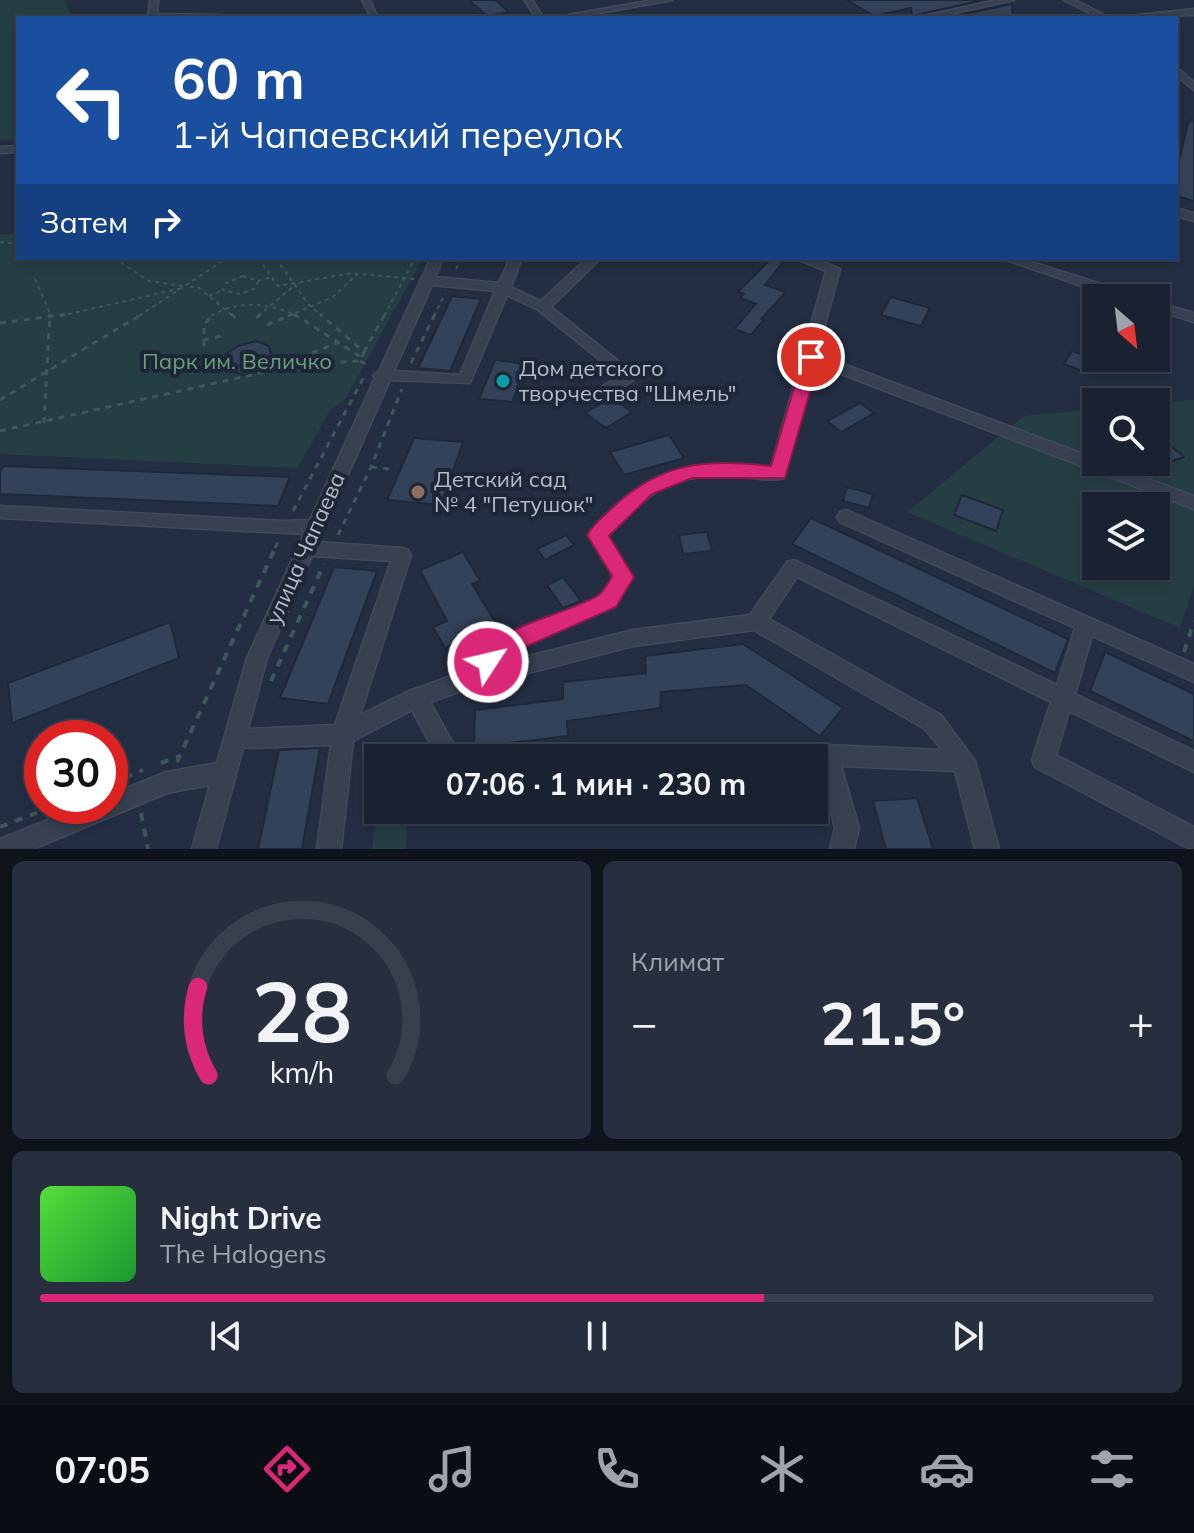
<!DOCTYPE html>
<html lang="ru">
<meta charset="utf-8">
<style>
:root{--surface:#1a2232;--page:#272f3e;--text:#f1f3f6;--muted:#9fa4ac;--line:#383f4d;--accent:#db2777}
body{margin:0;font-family:Mulish,sans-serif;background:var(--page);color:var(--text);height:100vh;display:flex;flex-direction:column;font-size:30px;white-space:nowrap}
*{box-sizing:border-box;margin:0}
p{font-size:26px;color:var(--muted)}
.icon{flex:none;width:44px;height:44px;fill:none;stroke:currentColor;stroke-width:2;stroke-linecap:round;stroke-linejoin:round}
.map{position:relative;height:849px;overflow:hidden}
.details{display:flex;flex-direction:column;gap:12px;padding:12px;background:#0e131c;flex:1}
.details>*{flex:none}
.top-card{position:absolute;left:16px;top:16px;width:1162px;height:244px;border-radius:0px;box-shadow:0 4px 12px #0003,0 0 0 2px var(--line);background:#1a4fa0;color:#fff;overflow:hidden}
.needle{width:52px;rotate:152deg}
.buttons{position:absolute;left:1082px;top:284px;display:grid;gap:16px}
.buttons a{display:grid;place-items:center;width:88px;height:88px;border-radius:0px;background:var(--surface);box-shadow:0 4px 12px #0003,0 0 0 2px var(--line);font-size:40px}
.speed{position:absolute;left:24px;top:720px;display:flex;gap:16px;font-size:40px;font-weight:700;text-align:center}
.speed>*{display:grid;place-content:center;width:104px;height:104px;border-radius:50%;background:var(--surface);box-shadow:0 4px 12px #0003,0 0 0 2px var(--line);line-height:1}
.speed .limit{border:12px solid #d22;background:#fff;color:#111}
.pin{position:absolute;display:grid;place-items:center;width:68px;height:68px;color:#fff;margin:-34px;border:4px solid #fff;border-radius:50%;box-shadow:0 2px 8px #0007}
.me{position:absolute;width:88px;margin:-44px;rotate:55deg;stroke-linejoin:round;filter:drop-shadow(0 0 6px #0008)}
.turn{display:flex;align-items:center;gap:28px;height:168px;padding:0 24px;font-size:36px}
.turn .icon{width:104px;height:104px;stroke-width:2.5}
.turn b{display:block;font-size:56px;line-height:68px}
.then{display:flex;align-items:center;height:76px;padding:0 24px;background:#0003;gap:16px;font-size:30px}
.big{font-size:60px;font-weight:700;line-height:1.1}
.details .widget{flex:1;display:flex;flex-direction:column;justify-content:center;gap:12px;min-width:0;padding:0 28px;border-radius:12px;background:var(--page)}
.details .dial{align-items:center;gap:0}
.dial svg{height:208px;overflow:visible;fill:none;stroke:var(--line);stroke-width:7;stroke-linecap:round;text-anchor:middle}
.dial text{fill:var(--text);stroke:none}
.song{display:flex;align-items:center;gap:24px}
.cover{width:96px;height:96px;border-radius:12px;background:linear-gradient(135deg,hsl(110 70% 55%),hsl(130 70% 35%))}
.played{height:8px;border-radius:4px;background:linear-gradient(90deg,var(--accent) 65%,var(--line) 65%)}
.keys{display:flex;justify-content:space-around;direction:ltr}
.heat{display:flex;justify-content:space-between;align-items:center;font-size:44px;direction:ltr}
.details .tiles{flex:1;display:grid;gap:12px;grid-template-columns:1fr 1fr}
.widget:last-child{grid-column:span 2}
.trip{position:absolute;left:364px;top:744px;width:464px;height:80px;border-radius:0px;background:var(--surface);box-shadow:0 4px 12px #0003,0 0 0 2px var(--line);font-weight:700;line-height:80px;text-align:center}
.tab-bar{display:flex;height:128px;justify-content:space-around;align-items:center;background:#0a0e14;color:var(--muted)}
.tab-bar .icon{width:56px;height:56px}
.tab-bar .active{color:var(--accent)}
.tab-bar b{font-size:36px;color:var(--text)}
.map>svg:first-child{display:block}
</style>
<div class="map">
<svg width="1194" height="849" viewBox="0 0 1194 849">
<rect width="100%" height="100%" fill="#232e43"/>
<g fill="#253e44" fill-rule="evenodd">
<polygon points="0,0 65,0 73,18 18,18 18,139 0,140"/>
<polygon points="0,234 18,234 18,258 423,258 345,400 330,410 298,468 0,454"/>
<path d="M1194,400V585L1180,628L907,512L1024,416L1096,409V462H1156V403ZM1096,506H1156V566H1096Z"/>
<polygon points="407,820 406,849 372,849 375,823"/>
</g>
<g fill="#344259" stroke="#1e2839" stroke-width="2">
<polygon points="469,0 495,0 509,12 487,16"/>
<polygon points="847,0 983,0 912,16 911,8 874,16"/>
<polygon points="1012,4 1013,18 945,18"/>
<polygon points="1189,120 1194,121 1194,201 1176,196 1176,172"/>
<polygon points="772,258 786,258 765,285 786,292 761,319 764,320 751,335 734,329 756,304 740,298 744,294 738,292"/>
<polygon points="452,296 481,299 450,371 418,368"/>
<polygon points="891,297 930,308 921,326 881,315"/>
<polygon points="256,341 269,346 272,360 264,369 243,375 228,370 225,355 238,346"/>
<polygon points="1072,351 1096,359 1088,373 1064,364"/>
<polygon points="495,360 526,364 512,402 479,399"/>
<polygon points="611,398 632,412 606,428 585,413"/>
<polygon points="860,403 874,413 841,432 827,421"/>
<polygon points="1156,433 1184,457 1166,463 1156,454"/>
<polygon points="669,435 684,458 624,475 610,452"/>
<polygon points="414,438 463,442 441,505 387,500"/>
<polygon points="4,466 290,477 278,506 0,494 0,471"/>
<polygon points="847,487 873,494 869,508 843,501"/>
<polygon points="962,495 1003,510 996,531 954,515"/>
<polygon points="811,518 1068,639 1055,673 792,544"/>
<polygon points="707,532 712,551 683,554 679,535"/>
<polygon points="566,535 574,545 545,560 537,549"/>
<polygon points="463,552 480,581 472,584 497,625 445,648 433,627 447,621 420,570"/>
<polygon points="334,567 377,571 328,704 280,698"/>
<polygon points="563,577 581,601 563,608 547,585"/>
<polygon points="170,622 179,658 12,723 8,683"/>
<polygon points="743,644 843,708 820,736 746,685 661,692 660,708 567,721 568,736 474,747 475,710 563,699 563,682 646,673 645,656"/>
<polygon points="1105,652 1194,694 1194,741 1090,691"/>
<polygon points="320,748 302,849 258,849 279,750"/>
<polygon points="917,798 933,849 886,849 873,801"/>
</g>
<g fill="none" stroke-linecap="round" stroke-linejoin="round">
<defs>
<g id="minor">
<polygon points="150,0 158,0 157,14 222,15 226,18 150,18 148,16"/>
<polygon points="362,0 370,0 377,16 365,18 369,13"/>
<polygon points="524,0 532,0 544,18 536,18"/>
<polygon points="653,0 673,0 571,18 551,18"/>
<polygon points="997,0 1014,0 931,18 914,18"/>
<polygon points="1064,0 1075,0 1110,18 1194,9 1194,15 1099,18"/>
<polygon points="1176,67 1194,82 1194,90 1176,75"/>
<polygon points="18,146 18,152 0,153 0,147"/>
<polygon points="1176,208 1194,213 1194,221 1176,216"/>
<path d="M431,258H443L435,277L499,283L510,258H522L511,287L541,301L587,258H601L551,307L638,377L601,401H591L588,397L591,393L620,376L538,310L507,295L470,383L390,380L318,542L402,548L408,550L411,555L360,715L409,691L457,674L505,636L601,596L613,577L588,535C594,524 605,516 614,507C661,462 709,460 771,467L826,271L795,258H814L840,269L817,354L1096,459V462H1103L1194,496V509L815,364L784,478C769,482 749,477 733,476C669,474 650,492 607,536L632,577L615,606L519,648L501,663L633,630L750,615L787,562L794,560L1057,685L1075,628L840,522L837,517L840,512L846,510L1194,664V682L1092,636L1075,694L1194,751V772L1069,711L1056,755L1194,827V849L1186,847L1035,767L1032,760L1051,702L797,577L769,619L941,715L975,761L999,849H975L955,771L841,766L859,828L854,849H830L835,828L819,765L814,766V758H724L727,751L735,748L827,745L942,750L925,729L754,630L633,646L470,688L430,702L461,758H438L412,710L353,741L341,849H317L331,745L243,748L216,849H192L210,785L167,793L33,849H0V839L82,806H110V795L166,772L217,763L247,658L304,534L0,518V506L284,521L310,520L375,378L373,375L379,371ZM432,285L495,291L460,375L394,371ZM312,556L391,561L335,725L248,729L267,658Z"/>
<polygon points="1000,258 1019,258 1136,295 1138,298 1117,298"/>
<polygon points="1156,302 1194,313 1194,322 1156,310"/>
</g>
</defs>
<use href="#minor" stroke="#414a5b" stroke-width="3"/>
<g stroke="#3e575b" stroke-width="2" stroke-dasharray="4 4" stroke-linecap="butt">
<polyline points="0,242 18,244"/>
<polyline points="114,258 149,281 183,286"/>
<polyline points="258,258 278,286 352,273 414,279"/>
<polyline points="276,258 308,304 322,316"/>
<polyline points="39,262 41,258"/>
<polyline points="456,269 462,258"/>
<polygon points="243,276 258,281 256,288 240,294 223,290 226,283"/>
<polyline points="35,279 51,316"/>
<polyline points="258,281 272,277"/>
<polyline points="190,287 198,287 233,316"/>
<polyline points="209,296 223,290"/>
<polyline points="60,316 182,288"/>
<polyline points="139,316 227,258"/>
<path d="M211,316C239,299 270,303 298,316"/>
<polyline points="258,316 295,285"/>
<polyline points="288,316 333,297 357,274"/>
<polyline points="384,316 415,258"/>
<polyline points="434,316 445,294"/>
</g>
<g stroke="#3e575b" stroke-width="3" stroke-dasharray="6 6" stroke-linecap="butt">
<polyline points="231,314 238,320"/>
<polyline points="294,314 361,357"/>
<polyline points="256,318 261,314"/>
<polyline points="0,323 69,314"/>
<polyline points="267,325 293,314"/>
<polyline points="203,340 221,336"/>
<polyline points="204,346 204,324 214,314"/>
<polyline points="364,352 385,314"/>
<polyline points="312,353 339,342"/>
<polyline points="360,361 369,366"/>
<polyline points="411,363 435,314"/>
<polyline points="0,400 142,314"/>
<polyline points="44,423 50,314"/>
<polyline points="0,431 301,364 360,361 364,352 320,314"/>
<polyline points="371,467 390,469"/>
<polyline points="293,511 366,373"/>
<polyline points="338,535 371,467 402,389"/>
<polyline points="275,548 279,539"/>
</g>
<g stroke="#3e575b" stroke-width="4" stroke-dasharray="8 8" stroke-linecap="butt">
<polyline points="1184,652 1194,621"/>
<polyline points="271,681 324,564"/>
<polyline points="177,762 276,546"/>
<polyline points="161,763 180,756"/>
<polyline points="110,784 143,770"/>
<polyline points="141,813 148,849"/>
<polyline points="0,827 54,806"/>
</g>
<use href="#minor" fill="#374152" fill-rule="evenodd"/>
</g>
<path fill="#db2777" stroke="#8e194d" stroke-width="2" d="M811,352L820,357L785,478H692L652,494L609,536L634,577L616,607L520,649L496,669L488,671L480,669L476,662C494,625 564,616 597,596C604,592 608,583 612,576L587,535C593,524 604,516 613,507C663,461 706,459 771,466L803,357Z"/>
<circle fill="#0f9aa8" stroke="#1c2637" stroke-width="3" cx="503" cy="381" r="8"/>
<circle fill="#8d6e63" stroke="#1c2637" stroke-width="3" cx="418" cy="492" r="8"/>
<g text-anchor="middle" stroke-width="8" stroke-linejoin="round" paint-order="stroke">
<g font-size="22" fill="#69a079" stroke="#1c2637">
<text x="237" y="369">Парк им. Величко</text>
</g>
<g font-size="22" fill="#b4bccc" stroke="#1c2637" text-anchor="start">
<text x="519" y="376">Дом детского<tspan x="519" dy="25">творчества "Шмель"</tspan></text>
<text x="434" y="487">Детский сад<tspan x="434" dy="25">№ 4 "Петушок"</tspan></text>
</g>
<g font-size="22" fill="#b4bccc" stroke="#1c2637">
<text transform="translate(305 548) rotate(-66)" y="8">улица Чапаева</text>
</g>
</g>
</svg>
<div class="buttons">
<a><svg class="needle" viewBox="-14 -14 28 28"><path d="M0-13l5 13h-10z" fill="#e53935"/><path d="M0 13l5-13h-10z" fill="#9fa4ac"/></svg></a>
<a><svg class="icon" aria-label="search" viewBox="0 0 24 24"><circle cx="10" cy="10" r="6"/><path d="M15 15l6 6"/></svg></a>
<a><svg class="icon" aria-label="layers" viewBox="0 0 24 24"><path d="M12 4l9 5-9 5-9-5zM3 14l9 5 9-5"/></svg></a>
</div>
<div class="speed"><div class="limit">30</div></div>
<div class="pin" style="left:811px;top:357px;background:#d93025"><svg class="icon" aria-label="arrive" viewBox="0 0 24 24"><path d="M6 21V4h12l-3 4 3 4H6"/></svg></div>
<svg class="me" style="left:488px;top:662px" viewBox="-20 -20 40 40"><circle r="17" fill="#db2777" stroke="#fff" stroke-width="3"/><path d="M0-11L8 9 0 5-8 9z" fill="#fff"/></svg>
<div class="trip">07:06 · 1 мин · 230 m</div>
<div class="top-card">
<div class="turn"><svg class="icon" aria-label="left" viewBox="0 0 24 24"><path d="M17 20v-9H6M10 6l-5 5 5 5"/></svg><div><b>60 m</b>1-й Чапаевский переулок</div></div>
<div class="then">Затем<svg class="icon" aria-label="right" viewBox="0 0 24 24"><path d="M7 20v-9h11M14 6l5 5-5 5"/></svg></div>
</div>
</div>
<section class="details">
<div class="tiles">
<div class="widget dial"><svg viewBox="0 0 100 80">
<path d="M14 69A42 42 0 1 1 86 69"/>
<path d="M14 69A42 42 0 0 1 10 35" stroke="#db2777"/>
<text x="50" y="56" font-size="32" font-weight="700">28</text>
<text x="50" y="72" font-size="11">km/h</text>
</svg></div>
<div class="widget"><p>Климат</p>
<div class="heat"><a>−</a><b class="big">21.5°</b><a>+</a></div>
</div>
<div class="widget">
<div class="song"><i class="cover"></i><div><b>Night Drive</b><p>The Halogens</p></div></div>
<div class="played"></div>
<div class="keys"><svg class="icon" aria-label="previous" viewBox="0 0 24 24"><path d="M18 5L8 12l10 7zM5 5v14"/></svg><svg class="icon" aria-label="pause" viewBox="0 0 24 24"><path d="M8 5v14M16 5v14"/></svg><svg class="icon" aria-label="next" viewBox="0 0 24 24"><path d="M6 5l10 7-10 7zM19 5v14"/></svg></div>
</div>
</div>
</section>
<nav class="tab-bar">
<b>07:05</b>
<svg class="icon active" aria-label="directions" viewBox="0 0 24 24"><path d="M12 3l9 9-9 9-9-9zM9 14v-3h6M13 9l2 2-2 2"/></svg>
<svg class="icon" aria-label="music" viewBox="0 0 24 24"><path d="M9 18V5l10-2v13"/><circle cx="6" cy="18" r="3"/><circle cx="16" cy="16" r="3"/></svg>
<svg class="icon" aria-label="phone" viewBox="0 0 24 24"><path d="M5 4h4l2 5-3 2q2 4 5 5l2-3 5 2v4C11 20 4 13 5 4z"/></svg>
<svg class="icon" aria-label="climate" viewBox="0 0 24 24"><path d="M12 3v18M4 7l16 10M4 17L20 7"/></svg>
<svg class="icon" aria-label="car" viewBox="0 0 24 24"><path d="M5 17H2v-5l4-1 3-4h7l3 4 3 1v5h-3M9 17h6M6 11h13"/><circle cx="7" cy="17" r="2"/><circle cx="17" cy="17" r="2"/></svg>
<svg class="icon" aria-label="filters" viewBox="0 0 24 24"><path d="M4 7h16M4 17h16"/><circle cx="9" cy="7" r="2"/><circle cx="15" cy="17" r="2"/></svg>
</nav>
